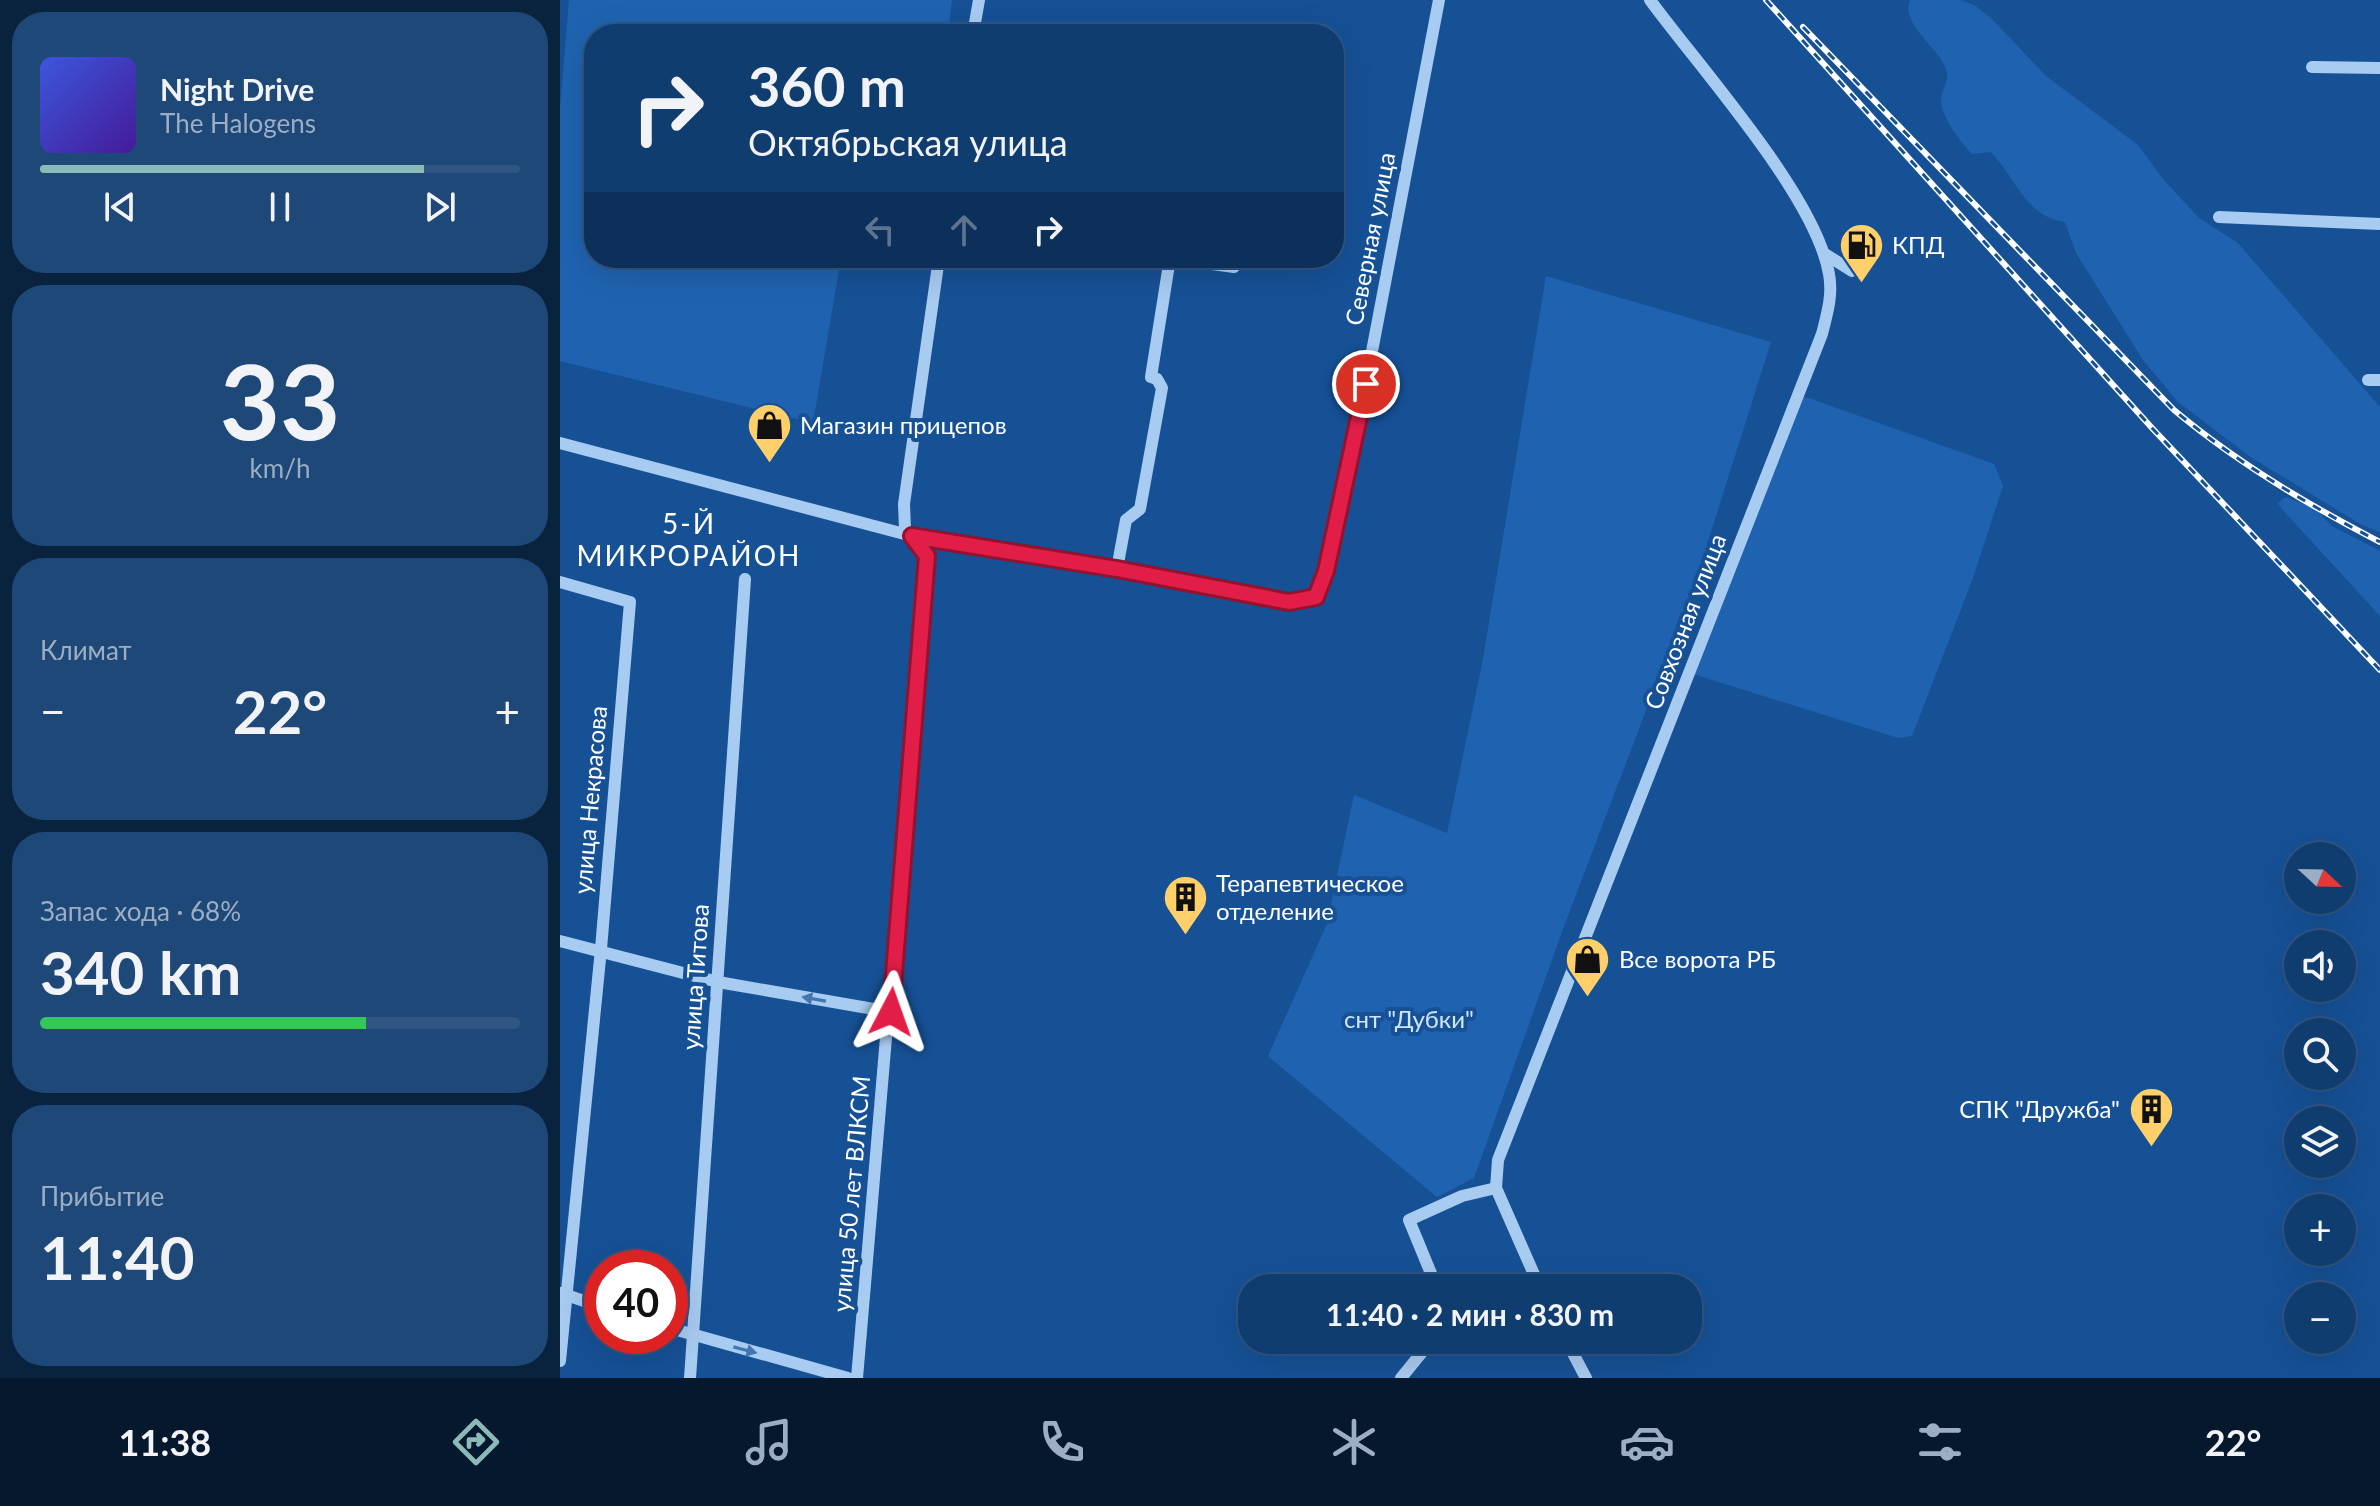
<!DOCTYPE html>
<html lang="ru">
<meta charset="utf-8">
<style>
:root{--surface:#103d70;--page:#1e4878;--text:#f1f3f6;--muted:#9caec3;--line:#305683;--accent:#8bbbb9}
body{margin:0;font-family:Lato,sans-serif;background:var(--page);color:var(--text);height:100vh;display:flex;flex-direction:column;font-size:30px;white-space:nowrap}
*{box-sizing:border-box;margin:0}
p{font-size:26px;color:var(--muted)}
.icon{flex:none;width:44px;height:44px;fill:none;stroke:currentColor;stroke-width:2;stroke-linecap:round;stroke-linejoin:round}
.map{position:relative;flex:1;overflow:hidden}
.sheet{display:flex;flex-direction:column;gap:12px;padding:12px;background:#09223e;width:560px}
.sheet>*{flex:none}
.guide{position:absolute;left:24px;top:24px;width:760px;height:244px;border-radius:32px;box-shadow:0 8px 32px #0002,0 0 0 2px var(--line);background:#103d70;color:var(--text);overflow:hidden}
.needle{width:52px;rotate:112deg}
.controls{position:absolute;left:1724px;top:842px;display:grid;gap:16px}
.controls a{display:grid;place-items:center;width:72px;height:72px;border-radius:50%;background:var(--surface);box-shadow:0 8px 32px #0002,0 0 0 2px var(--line);font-size:40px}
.speed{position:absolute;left:24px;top:1250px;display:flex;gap:16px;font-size:40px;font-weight:700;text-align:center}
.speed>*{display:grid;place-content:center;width:104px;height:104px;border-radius:50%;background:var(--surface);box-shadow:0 8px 32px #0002,0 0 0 2px var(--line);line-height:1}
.speed .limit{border:12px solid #d22;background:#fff;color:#111}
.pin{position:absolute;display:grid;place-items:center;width:68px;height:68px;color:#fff;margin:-34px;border:4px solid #fff;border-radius:50%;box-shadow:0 2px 8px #0007}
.me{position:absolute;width:88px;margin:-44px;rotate:4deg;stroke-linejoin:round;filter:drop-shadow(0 0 6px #0008)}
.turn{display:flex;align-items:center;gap:28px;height:168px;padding:0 32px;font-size:36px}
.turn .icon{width:104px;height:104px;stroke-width:2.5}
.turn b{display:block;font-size:56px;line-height:68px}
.lanes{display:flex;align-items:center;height:76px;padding:0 32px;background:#0003;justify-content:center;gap:40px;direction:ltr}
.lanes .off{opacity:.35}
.big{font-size:60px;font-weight:700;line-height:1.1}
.sheet .tile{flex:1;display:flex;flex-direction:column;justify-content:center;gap:12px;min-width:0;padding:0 28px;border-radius:32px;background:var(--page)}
.sheet .dial{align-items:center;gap:0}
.dial b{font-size:104px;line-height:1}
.song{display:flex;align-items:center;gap:24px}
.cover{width:96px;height:96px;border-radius:12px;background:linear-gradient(135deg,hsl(230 70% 55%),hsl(260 70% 35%))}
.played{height:8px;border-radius:4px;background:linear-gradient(90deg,var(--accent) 80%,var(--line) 80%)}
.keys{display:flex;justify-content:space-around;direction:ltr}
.heat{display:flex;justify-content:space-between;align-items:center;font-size:44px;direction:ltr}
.charge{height:12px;border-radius:6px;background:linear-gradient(90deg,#34c759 68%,var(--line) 0)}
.trip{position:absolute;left:678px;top:1274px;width:464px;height:80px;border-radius:32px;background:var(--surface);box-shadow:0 8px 32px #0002,0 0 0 2px var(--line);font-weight:700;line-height:80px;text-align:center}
.dock{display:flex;height:128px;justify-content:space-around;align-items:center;background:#06182d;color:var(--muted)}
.dock .icon{width:56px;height:56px}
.dock .current{color:var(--accent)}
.dock b{font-size:36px;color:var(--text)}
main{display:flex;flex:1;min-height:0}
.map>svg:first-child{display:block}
</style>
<main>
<section class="sheet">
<div class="tile">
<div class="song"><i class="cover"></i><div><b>Night Drive</b><p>The Halogens</p></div></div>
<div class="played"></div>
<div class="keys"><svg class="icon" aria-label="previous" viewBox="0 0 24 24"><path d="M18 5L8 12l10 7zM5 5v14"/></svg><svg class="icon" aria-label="pause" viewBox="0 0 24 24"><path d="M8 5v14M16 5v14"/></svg><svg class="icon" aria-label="next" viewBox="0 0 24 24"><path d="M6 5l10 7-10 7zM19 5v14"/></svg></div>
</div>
<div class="tile dial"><b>33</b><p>km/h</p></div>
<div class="tile"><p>Климат</p>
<div class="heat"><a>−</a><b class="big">22°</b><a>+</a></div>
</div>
<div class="tile"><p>Запас хода · 68%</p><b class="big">340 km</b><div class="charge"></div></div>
<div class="tile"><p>Прибытие</p><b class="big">11:40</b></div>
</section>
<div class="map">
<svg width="1820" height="1378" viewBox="0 0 1820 1378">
<rect width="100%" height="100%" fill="#165196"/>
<g fill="#1f63b0">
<polygon points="9,0 392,0 388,34 34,34 34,258 281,258 253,423 0,361 0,109"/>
<path d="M1350,0H1401L1414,5L1430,17L1486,76L1578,145L1603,179L1639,218L1678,243L1820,407V532L1802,525L1692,458L1618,402L1583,360L1516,253L1505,222C1465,216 1457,180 1431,152L1412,154C1401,142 1381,117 1381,100C1382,89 1390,80 1386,69C1379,48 1340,24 1350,0Z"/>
<polygon points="986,276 1211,342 1137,576 1003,929 914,1178 877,1197 708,1056 767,924 794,795 887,833 923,659"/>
<polygon points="1243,396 1434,464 1443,486 1413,578 1352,736 1338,738 1133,674"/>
<polygon points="1725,497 1753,507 1772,526 1820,551 1820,616 1721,508 1718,503"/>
</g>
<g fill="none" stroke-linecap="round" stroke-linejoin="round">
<g stroke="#a8cbf1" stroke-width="12">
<polyline points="413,34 419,0"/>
<polyline points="1752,67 1820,68"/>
<polyline points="1659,217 1820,224"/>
<polyline points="1265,254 1292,271"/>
<polyline points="609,258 674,267"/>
<polyline points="1808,380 1820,380"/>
<polyline points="0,443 352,536 557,569 729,602 756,597 766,571 801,409 879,0"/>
<polyline points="557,569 566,520 580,509 602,388 597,379 591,377 610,258"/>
<polyline points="0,582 70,602 41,949 0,1361"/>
<polyline points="0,941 158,982 331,1012"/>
<polyline points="877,1288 849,1220 902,1196 936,1188"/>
<path d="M980,1288L936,1188L938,1160L1262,334C1267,314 1273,295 1269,274C1256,196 1139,67 1090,0"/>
<polyline points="0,1293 42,1307"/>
<polyline points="110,1328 288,1378"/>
<polyline points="1006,1340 1026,1378"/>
<polyline points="130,1378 185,579"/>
<polyline points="297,1378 367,556 345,529 344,504 379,258"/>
<polyline points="841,1378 872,1340"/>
</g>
<defs>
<g id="rail">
<polyline points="1206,0 1592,428 1820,670"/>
<path d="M1243,27L1614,410C1676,462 1748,505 1820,542"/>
</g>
</defs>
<use href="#rail" stroke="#fff" stroke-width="6"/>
<use href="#rail" stroke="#165196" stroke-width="3" stroke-dasharray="9" stroke-linecap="butt"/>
</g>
<defs><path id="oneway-solid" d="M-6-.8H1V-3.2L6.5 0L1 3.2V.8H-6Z" transform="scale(2)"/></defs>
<g fill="#4276b1">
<use href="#oneway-solid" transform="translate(254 999) rotate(-170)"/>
<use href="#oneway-solid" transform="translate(185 1350) rotate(15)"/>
</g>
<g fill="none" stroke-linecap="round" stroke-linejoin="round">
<defs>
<polyline id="route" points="331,1012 367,556 352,536 557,569 729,602 756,597 766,571 806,384"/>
</defs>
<use href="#route" stroke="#92132f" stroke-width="20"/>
<use href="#route" stroke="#e11d48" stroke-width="14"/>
</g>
<defs>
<symbol id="fuel-pin" viewBox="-11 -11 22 30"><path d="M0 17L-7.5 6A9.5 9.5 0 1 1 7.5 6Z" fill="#ffd069" stroke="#165196"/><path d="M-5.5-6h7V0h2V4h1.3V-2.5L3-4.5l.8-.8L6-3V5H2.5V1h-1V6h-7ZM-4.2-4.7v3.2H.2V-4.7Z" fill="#111"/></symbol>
<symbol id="shop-pin" viewBox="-11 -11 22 30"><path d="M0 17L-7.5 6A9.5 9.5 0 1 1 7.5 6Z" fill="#ffd069" stroke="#165196"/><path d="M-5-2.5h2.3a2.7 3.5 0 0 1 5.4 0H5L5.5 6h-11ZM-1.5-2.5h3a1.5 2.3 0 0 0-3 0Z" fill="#111"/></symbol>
<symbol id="building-pin" viewBox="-11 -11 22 30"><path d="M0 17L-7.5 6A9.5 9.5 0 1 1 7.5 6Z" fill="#ffd069" stroke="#165196"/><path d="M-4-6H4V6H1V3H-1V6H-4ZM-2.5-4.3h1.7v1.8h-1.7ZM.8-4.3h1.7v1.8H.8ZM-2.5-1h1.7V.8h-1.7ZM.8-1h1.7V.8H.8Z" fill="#111"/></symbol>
</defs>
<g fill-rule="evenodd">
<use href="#fuel-pin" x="1276" y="220" width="51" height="69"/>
<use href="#shop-pin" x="184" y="400" width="51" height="69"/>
<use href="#building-pin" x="600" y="872" width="51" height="69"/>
<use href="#shop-pin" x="1002" y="934" width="51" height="69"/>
<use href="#building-pin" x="1566" y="1084" width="51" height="69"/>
</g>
<g text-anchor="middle" stroke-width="8" stroke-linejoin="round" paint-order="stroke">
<g font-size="24" fill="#fff" stroke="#165196">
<text transform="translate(811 239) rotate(-79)" y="8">Северная улица</text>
<text transform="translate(1126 622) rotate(-69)" y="8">Совхозная улица</text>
<text transform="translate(31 800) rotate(-85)" y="8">улица Некрасова</text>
<text transform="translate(136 977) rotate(-86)" y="8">улица Титова</text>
<text transform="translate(292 1194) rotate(-85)" y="8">улица 50 лет ВЛКСМ</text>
</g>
<g font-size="24" fill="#fff" stroke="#165196" text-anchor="start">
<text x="1332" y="254">КПД</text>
<text x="240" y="434">Магазин прицепов</text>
<text x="656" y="892">Терапевтическое<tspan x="656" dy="28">отделение</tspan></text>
<text x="1059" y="968">Все ворота РБ</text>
<text x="1560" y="1118" text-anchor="end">СПК "Дружба"</text>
</g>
<g font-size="24" fill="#d0e5fc" stroke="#165196">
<text x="849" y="1028">снт "Дубки"</text>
</g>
<g font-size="28" letter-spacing="2" fill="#fff" stroke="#165196">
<text x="129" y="534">5-Й<tspan x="129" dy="32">МИКРОРАЙОН</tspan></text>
</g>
</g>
</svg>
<div class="controls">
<a><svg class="needle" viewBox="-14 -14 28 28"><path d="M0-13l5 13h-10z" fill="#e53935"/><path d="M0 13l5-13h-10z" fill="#9caec3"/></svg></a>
<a><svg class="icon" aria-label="sound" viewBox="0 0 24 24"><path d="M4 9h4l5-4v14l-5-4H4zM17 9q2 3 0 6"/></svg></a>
<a><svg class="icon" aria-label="search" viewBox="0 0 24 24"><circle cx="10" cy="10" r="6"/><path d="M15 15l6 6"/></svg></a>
<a><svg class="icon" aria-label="layers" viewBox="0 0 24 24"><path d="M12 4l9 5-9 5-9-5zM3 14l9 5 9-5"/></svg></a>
<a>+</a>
<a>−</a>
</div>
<div class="speed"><div class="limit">40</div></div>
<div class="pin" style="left:806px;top:384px;background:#d93025"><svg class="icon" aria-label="arrive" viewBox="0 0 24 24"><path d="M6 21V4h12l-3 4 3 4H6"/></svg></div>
<svg class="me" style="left:331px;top:1012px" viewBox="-20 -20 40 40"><path d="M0-17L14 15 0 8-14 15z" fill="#e11d48" stroke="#fff" stroke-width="4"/></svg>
<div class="trip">11:40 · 2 мин · 830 m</div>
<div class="guide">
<div class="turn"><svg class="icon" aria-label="right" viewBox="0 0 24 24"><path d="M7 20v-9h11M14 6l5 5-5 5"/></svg><div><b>360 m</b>Октябрьская улица</div></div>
<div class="lanes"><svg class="icon off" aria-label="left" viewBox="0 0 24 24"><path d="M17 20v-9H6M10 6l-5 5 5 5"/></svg><svg class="icon off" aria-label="ahead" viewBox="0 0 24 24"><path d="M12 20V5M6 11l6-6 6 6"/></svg><svg class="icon" aria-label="right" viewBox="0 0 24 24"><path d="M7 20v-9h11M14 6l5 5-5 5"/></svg></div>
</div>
</div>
</main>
<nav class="dock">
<b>11:38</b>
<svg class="icon current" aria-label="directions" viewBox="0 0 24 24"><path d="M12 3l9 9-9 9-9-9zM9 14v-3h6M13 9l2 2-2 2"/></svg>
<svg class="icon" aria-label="music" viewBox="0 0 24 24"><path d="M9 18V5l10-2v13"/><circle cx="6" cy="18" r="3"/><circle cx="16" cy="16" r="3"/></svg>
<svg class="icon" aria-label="phone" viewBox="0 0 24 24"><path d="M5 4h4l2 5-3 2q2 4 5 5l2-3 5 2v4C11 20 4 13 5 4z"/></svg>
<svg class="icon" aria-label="climate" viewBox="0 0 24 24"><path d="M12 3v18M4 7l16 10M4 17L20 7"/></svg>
<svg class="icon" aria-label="car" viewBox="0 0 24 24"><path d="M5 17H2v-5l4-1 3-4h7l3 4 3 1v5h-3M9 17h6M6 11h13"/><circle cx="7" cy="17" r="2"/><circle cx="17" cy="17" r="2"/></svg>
<svg class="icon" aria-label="filters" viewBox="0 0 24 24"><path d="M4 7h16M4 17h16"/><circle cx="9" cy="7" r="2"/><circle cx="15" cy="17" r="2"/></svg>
<b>22°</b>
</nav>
